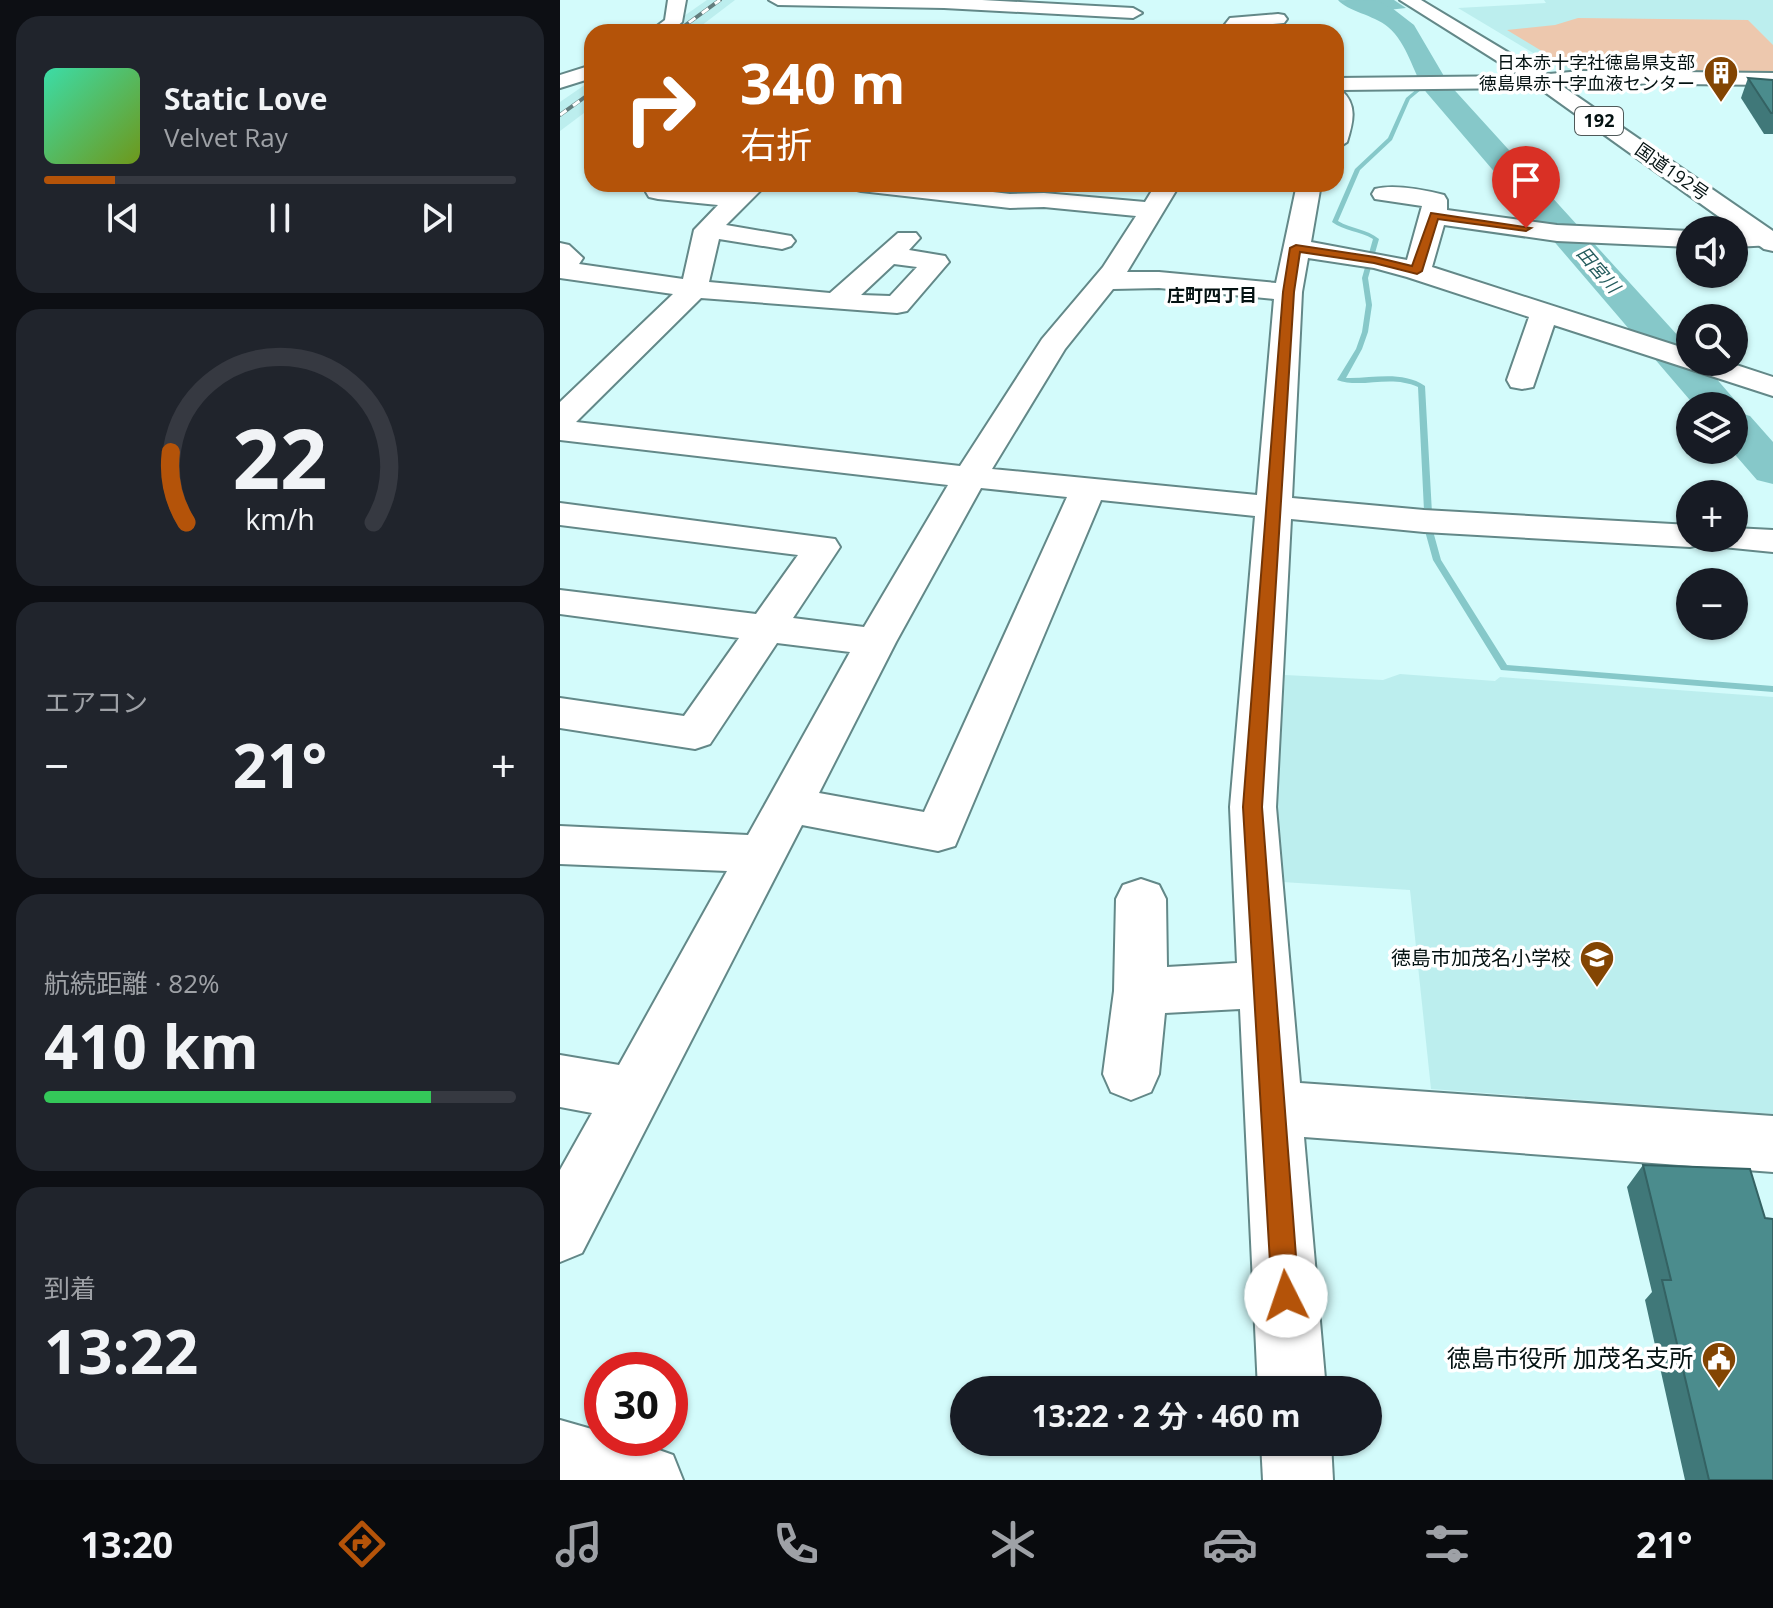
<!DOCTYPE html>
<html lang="ja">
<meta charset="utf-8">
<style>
:root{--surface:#171b24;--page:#20242c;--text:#f1f3f6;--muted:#9ea1a6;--line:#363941;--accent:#b45309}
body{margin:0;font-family:"Open Sans","Noto Sans JP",sans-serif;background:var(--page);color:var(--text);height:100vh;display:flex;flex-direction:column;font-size:30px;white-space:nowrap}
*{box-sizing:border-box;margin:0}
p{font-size:26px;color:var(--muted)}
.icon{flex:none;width:44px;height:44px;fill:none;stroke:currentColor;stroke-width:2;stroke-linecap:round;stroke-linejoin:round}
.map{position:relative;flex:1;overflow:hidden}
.panel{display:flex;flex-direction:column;gap:16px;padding:16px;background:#0d0f14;width:560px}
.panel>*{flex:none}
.guide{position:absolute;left:24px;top:24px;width:760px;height:168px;border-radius:24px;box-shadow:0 2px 6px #0004;background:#b45309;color:#fff;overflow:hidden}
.tools{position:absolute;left:1116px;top:216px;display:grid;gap:16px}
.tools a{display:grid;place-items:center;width:72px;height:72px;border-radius:50%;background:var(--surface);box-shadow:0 2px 6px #0004;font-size:40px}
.speed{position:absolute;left:24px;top:1352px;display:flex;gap:16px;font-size:40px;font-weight:700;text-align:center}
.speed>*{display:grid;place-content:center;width:104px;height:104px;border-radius:50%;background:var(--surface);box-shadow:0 2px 6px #0004;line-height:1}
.speed .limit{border:12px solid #d22;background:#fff;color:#111}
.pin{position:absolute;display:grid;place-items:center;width:68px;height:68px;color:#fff;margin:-82px -34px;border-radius:50% 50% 50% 0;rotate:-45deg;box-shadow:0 0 8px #0007}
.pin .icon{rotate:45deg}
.me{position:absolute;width:88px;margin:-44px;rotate:356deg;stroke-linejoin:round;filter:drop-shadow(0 0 6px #0008)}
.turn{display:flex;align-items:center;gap:28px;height:168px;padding:0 24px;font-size:36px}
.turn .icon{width:104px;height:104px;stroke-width:2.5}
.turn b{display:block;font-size:56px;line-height:68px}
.big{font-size:60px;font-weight:700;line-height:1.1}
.panel .widget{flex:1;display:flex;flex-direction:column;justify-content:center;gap:12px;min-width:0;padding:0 28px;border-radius:24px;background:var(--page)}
.panel .dial{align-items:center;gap:0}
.dial svg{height:208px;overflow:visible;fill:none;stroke:var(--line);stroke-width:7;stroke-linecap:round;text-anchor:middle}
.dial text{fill:var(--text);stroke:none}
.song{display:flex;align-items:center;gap:24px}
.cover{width:96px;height:96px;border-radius:12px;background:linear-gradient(135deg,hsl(160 70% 55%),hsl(80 70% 35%))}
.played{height:8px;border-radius:4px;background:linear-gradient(90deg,var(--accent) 15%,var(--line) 15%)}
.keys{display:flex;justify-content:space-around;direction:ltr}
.heat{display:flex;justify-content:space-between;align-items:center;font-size:44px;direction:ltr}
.charge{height:12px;border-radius:6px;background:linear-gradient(90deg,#34c759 82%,var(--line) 0)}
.trip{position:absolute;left:390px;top:1376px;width:432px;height:80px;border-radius:40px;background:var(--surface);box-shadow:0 2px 6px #0004;font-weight:700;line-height:80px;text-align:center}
.tabs{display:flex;height:128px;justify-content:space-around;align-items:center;background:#090b0e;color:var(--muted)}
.tabs .icon{width:56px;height:56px}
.tabs .selected{color:var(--accent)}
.tabs b{font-size:36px;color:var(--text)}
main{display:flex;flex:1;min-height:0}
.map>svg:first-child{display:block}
</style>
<main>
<section class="panel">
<div class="widget">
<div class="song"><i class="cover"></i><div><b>Static Love</b><p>Velvet Ray</p></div></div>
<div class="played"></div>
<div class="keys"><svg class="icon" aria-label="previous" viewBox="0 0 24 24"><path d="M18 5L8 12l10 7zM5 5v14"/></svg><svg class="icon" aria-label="pause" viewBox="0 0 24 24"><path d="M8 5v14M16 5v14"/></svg><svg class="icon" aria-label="next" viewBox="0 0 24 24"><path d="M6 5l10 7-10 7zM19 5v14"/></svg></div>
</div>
<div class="widget dial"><svg viewBox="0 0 100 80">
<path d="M14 69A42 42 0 1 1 86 69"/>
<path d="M14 69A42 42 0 0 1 8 42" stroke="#b45309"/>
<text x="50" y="56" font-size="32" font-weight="700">22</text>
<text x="50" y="72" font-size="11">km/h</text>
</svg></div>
<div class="widget"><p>エアコン</p>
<div class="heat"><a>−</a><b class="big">21°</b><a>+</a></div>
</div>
<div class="widget"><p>航続距離 · 82%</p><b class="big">410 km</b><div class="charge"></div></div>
<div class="widget"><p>到着</p><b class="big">13:22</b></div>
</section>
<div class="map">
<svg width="1213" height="1480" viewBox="0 0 1213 1480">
<rect width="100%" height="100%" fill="#d3fbfb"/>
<g fill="#bceeee">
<polygon points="147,0 175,0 133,32 101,32"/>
<polygon points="984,0 1213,0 1213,77 1010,75 898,8 986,3"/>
<polygon points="32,80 32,107 0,131 0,102"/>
<polygon points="840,674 935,681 940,677 1213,697 1213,1114 871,1089 850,890 722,882 717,798 725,675 823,680"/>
</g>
<polygon fill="#edc8ae" points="1018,18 1188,20 1213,45 1213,75 1018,73 947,30 995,25"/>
<polygon fill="#86c8c9" points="783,0 834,0 846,8 828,10 843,24 830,25 814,10"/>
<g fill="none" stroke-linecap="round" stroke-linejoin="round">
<path fill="#86c8c9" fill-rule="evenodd" d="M858,88L862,89L850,99L832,140L800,170L778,221C791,229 807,229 819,239L808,278L812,305L808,332L802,349L786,378C812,379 841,370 865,386L873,531L881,560L947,665L1213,686V692L941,670L873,560L865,531L858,387C830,374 802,389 777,380L796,349L802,332L806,305L802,278L813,239C800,231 784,231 772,222L795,169L828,138L846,98Z"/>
<path fill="#86c8c9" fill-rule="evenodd" d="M778,0L817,1L832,8L854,25L888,83L1130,349V362H1142L1180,406L1176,412L1190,416L1213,442V484L1197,480L1171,450H1174V406H1135L866,92C852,71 848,44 828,27C814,15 787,11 778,0Z"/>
<defs>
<g id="minor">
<polygon points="108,0 126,0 122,22 110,32 89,32 105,20"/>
<polygon points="209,0 422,0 573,8 582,13 573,18 384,8 218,5"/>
<polygon points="718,14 724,15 727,19 724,23 681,27 677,32 659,32 670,18"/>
<polygon points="32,65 32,78 0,88 0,75"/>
<path d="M1021,71L1213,73V85L1021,83L968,88L781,90C798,105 793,122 787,142L776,149V78L968,76Z"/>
<path d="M181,184H207L166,225L231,236L235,241L231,246L222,249L159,239L149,282L270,293L338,233H356L360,238L349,250L385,256L389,262L347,311L337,313L141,298L16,422L400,466L482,339L543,267L576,216L484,207L450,208L301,191L293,189L289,184H364L450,194L484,193L585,202L596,184H620L567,272H599L716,283L737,184H761L751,242L847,260L862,206L815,199L812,194L815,189C835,184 864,190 884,195L887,200V210L997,225L1130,231V247L997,241L884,225L872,267L1130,350V362H1167L1213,377V396L994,325L973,387L962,389L951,387L947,380L969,317L847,277L814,268L748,258L742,292L732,498L864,510L1130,525V538H1147L1143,544L1130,547L864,532L731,519L716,807L740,1083L1213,1116V1172L744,1137L766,1390H698L680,1009L605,1013L599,1074L591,1092L571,1100L551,1092L543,1074L554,991L556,899L563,885L581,879L599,885L606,899L607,967L677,963L670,807L695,516L541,500L395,846L378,851L242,825L22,1253L0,1262V1170L32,1113L0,1107V1055L59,1065L167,871L0,864V826L188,835L290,652L217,643L150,744L135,749L0,728V698L124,716L179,638L0,614V590L196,614L238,555L0,525V503L275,539L280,547L233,618L304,627L388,485L0,440V402L113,294L0,278V243L9,245L23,258L19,264L123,279L134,230L158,205L98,199L89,197L86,192L89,187L98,185L173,192ZM334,264L357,267L330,296L301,295ZM599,288L714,299L697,495L432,469L505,349L553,289ZM421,488L507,497L364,812L259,793L336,642Z"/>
<polygon points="1174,231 1213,233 1213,245 1174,247"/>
<polygon points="1174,528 1213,530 1213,552 1153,546 1148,538 1174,538"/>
<polygon points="0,1420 42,1432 42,1438 65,1438 113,1455 123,1480 0,1480"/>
<polygon points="701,1442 771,1442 773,1480 703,1480"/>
</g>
<polygon id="highway" points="840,0 861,0 989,77 1213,231 1213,251 1204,249 975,85"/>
</defs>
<use href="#minor" stroke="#638888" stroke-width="4"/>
<use href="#highway" stroke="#638888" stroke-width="4"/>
<use href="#minor" fill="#fff" fill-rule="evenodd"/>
<use href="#highway" fill="#fff" fill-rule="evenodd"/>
<defs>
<g id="rail">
<polyline points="116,32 160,0"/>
<polyline points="0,115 32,92"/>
</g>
</defs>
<use href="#rail" stroke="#637d7d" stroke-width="4"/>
<use href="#rail" stroke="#fff" stroke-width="3" stroke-dasharray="8" stroke-linecap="butt"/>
</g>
<g fill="#407879">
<polygon points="1188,78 1213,80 1213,134 1204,134 1181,98"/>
<polygon points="1083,1165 1213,1480 1125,1480 1085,1300 1092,1292 1067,1187"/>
</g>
<g fill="#4b8c8d" stroke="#346263" stroke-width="2">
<polygon points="1188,78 1213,80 1213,113 1211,113"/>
<polygon points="1083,1165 1190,1169 1205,1218 1213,1219 1213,1480 1149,1480 1102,1280 1111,1280"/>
</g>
<polygon fill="#b45309" stroke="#753606" stroke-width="2" points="871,213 971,228 966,231 878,219 862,271 857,274 814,263 740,252 734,292 702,807 739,1296 735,1305 726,1309 716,1305 712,1296 683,807 723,292 730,248 736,245 815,257 852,266"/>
<defs>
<symbol id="building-pin" viewBox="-11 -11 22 30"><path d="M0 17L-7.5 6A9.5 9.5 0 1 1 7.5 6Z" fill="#834503" stroke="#fff"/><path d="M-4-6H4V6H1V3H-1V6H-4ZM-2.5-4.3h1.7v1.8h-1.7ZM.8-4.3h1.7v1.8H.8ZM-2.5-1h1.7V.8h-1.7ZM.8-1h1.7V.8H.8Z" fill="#fff"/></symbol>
<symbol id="school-pin" viewBox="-11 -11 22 30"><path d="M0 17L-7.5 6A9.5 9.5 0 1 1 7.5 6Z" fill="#834503" stroke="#fff"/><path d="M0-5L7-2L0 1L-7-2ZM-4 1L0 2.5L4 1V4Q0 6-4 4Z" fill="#fff"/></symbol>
<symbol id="civic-pin" viewBox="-11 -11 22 30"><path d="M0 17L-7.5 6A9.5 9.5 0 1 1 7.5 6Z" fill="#834503" stroke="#fff"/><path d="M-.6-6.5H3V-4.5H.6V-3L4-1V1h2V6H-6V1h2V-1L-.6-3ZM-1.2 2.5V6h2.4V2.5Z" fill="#fff"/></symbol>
</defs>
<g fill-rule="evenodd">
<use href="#building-pin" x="1141" y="53" width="40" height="54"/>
<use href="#school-pin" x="1017" y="938" width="40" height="54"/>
<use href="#civic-pin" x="1139" y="1339" width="40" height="54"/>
</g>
<g text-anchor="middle" stroke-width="7" stroke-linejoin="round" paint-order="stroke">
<g font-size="18" fill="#041212" stroke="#fff" text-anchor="end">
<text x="1135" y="69">日本赤十字社徳島県支部<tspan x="1135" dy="21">徳島県赤十字血液センター</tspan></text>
</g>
<rect fill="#fff" stroke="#4f5959" stroke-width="2" x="1015" y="107" width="48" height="28" rx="6"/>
<g font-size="18" font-weight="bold" fill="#041212">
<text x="1039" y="127">192</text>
</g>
<g font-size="18" fill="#041212" stroke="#fff">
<text transform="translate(1112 172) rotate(35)" y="6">国道192号</text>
</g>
<g font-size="18" font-style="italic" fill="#265d5e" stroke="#fff">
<text transform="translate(1038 270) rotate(49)" y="6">田宮川</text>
</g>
<g font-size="18" font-weight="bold" fill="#041212" stroke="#fff">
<text x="652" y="302">庄町四丁目</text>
</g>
<g font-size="20" fill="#041212" stroke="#fff" text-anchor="end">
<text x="1011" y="965">徳島市加茂名小学校</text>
</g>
<g font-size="24" fill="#041212" stroke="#fff" text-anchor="end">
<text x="1133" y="1367">徳島市役所 加茂名支所</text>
</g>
</g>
</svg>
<div class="tools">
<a><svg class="icon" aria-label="sound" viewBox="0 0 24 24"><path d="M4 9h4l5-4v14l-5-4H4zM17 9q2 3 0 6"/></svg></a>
<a><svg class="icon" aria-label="search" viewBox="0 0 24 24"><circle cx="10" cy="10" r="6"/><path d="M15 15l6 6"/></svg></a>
<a><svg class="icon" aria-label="layers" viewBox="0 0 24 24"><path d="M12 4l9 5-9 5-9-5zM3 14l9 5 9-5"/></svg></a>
<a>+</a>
<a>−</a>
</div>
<div class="speed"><div class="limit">30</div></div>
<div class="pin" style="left:966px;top:228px;background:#d93025"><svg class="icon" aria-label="arrive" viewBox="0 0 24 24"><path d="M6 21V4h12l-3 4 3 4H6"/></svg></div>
<svg class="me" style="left:726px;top:1296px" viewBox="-20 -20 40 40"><circle r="19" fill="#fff"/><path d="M0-13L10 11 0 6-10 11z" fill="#b45309"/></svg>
<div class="trip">13:22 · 2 分 · 460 m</div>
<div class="guide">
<div class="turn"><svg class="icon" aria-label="right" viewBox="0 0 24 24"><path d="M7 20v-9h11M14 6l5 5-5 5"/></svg><div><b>340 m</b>右折</div></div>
</div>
</div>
</main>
<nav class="tabs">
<b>13:20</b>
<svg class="icon selected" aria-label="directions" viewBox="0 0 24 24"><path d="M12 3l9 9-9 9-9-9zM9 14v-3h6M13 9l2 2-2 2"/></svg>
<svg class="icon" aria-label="music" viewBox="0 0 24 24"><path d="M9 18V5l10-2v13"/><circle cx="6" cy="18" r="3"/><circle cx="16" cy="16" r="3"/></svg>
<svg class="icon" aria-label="phone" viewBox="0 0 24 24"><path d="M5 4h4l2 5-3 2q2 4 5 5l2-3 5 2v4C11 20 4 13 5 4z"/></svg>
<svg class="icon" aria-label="climate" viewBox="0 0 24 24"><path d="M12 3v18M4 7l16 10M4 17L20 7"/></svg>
<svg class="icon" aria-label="car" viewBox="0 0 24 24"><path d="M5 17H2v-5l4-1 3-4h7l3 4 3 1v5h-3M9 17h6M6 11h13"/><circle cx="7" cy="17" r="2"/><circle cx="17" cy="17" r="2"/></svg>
<svg class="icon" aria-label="filters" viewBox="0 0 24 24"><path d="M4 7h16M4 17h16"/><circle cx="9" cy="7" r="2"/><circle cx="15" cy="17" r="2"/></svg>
<b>21°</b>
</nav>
